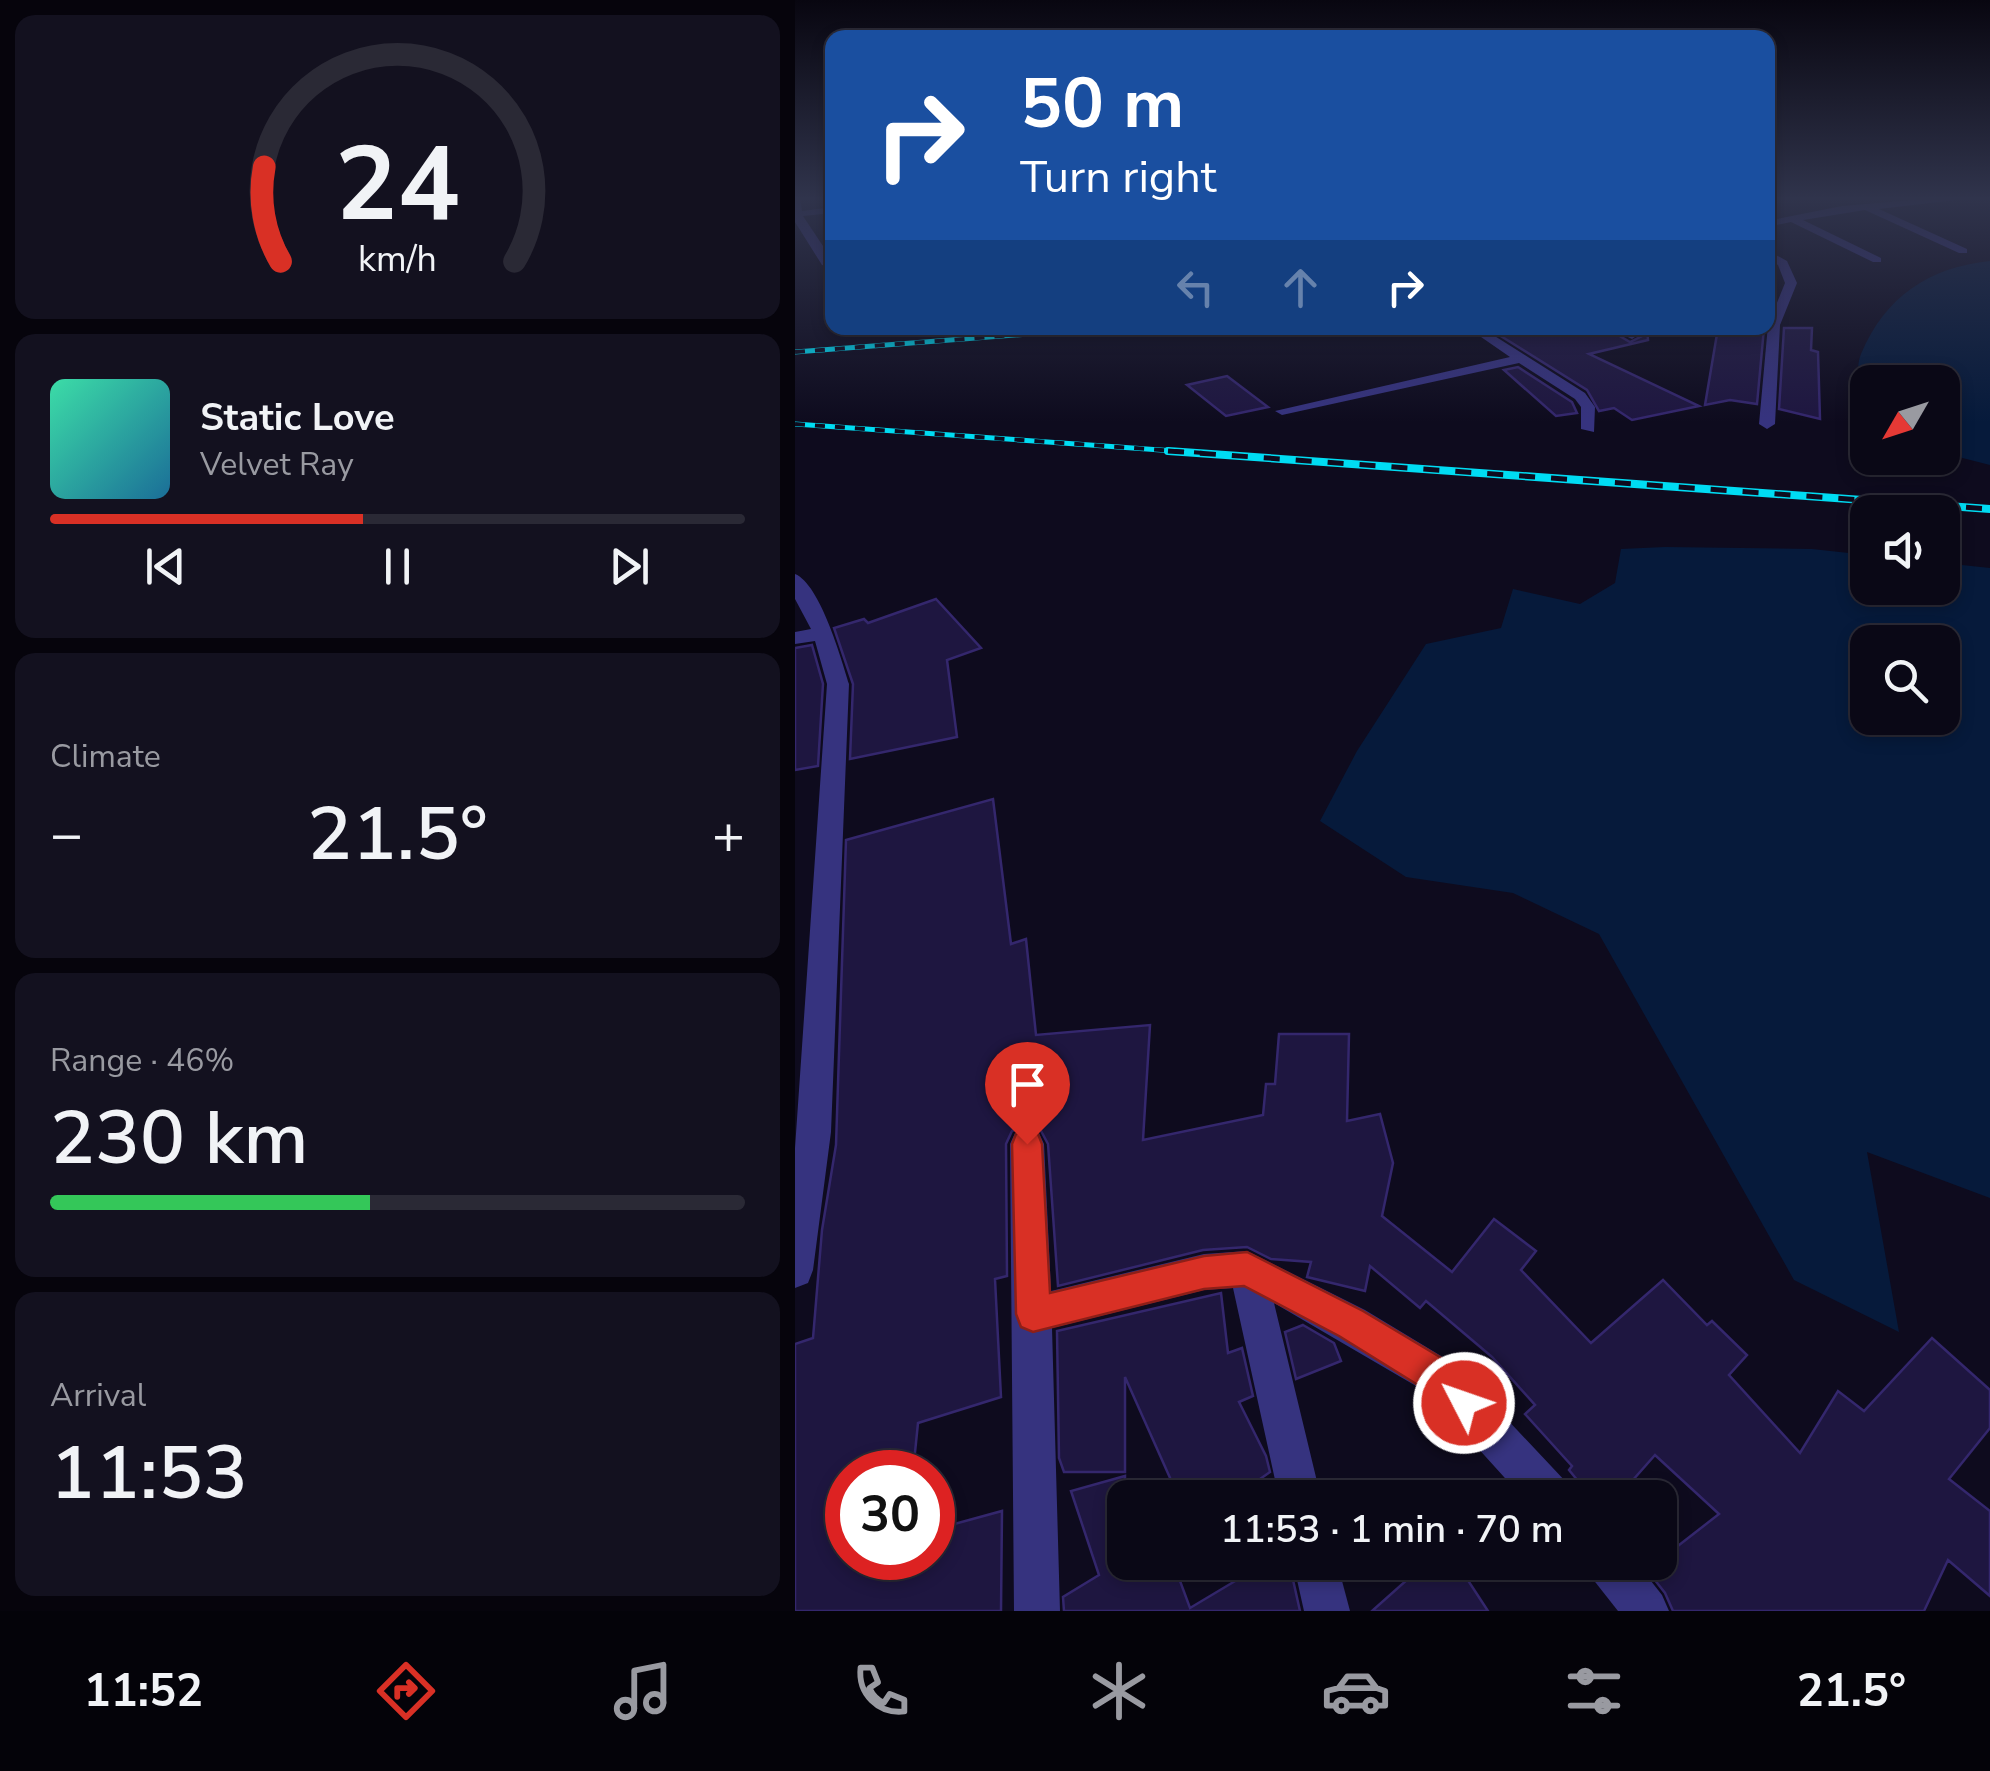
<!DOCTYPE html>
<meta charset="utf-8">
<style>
:root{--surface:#0a0816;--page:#13111f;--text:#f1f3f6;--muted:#999aa1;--line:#2a2935;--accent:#d93025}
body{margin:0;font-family:"Nunito Sans",sans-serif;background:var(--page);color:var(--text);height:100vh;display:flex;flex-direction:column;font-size:38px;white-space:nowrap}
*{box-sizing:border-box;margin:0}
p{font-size:32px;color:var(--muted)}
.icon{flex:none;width:55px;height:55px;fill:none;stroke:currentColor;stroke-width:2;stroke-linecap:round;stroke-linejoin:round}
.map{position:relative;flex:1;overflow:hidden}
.sheet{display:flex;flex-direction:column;gap:15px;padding:15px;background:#06040c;width:795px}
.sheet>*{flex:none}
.banner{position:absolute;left:30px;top:30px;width:950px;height:305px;border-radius:20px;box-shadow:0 5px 15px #0003,0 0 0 2px var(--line);background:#1a4fa0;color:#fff;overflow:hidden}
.needle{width:65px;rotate:231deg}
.controls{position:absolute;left:1055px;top:365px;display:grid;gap:20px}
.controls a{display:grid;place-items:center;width:110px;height:110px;border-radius:20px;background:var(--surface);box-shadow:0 5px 15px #0003,0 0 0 2px var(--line);font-size:50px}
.speed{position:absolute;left:30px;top:1450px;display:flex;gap:20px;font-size:50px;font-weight:700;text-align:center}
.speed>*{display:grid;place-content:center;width:130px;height:130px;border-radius:50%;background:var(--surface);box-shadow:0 5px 15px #0003,0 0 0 2px var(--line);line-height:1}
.speed .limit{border:15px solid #d22;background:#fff;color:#111}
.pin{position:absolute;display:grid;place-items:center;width:85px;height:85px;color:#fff;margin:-102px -42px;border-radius:50% 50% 50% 0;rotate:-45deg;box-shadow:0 0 10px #0007}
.pin .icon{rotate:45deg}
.me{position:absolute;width:110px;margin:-55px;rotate:311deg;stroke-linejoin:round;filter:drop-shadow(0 0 8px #0008)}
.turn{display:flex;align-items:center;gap:35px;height:210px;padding:0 30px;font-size:45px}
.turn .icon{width:130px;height:130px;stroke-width:2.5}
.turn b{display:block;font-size:70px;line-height:85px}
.lanes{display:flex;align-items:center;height:95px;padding:0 30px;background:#0003;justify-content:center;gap:50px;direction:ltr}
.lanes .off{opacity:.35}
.big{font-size:75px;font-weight:600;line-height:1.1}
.sheet .widget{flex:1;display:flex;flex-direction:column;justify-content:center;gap:15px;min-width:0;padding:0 35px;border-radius:20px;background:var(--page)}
.sheet .dial{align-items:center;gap:0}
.dial svg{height:260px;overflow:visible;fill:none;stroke:var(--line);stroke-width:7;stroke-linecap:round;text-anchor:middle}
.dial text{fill:var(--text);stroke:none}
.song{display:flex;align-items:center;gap:30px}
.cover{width:120px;height:120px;border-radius:15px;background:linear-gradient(135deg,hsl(160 70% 55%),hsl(200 70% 35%))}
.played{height:10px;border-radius:5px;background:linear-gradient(90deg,var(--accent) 45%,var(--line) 45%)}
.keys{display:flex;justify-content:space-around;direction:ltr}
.heat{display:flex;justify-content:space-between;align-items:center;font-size:55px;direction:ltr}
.charge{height:15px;border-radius:8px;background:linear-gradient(90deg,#34c759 46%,var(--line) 0)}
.trip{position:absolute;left:312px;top:1480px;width:570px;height:100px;border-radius:20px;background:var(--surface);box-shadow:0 5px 15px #0003,0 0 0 2px var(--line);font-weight:600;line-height:100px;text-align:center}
.tab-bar{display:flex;height:160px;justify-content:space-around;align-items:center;background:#040309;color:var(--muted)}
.tab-bar .icon{width:70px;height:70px}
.tab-bar .active{color:var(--accent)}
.tab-bar b{font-size:45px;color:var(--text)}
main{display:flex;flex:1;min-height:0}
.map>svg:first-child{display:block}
</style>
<main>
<section class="sheet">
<div class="widget dial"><svg viewBox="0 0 100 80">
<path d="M14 69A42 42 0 1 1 86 69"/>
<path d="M14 69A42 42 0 0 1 9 40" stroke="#d93025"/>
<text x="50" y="56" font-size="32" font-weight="700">24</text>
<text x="50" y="72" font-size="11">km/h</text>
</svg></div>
<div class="widget">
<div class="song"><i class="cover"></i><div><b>Static Love</b><p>Velvet Ray</p></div></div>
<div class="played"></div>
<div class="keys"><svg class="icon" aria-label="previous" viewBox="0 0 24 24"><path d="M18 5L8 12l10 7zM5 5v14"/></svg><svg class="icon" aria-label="pause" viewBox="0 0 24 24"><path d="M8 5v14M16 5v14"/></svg><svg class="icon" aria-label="next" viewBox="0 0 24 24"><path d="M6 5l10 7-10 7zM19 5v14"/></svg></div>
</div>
<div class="widget"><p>Climate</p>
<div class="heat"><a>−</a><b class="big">21.5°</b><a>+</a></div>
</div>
<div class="widget"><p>Range · 46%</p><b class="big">230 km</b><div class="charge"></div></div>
<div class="widget"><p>Arrival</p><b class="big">11:53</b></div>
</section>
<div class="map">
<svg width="1195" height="1611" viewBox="0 0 1195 1611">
<rect width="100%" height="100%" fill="#0e0b1e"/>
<g fill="#061a3b" fill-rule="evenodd">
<path d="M1195,261V465L1148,453V382H1072V404L1064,394C1064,382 1061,365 1066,354C1090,297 1134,267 1195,261Z"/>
<path d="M870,547L1017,549L1072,555V588H1148V563L1195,568V1198L1072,1152L1104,1332L999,1280L804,934L718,893L611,877L525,821L562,751L631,644L706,628L718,589L785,604L820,583L826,549ZM1072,642H1148V718H1072Z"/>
</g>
<g fill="#1e1640" stroke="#34276d" stroke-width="2.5">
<polygon points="693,328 811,328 835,342 847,336 837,328 852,328 853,340 794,354 904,406 837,420 819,408 804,411 792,390"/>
<polygon points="923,328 969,328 962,404 935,400 910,405"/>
<polygon points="989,328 1017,328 1016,350 1023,352 1025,419 984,409"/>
<polygon points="723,367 777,402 782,413 761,416 709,370"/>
<polygon points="432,376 473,407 431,416 392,385"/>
<polygon points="141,599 186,648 152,660 162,737 55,759 58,684 39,628 69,619 73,623"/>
<polygon points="17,645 28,684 23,766 0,770 0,648"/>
<polygon points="198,799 216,944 231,939 241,1035 355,1025 348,1140 468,1115 471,1084 480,1084 484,1034 554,1034 552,1121 585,1114 598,1163 587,1216 657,1272 699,1219 741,1251 726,1270 796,1343 868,1280 912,1325 917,1321 952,1355 934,1375 1005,1453 1043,1391 1069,1411 1137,1338 1195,1390 1195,1428 1154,1479 1195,1511 1195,1596 1153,1560 1129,1611 878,1611 870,1593 852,1570 924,1514 860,1455 822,1498 797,1498 774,1470 777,1466 730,1414 740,1405 697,1357 631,1301 625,1308 575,1266 570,1291 512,1277 516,1262 476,1259 452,1247 408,1250 263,1286 253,1144 245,1129 231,1125 217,1131 211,1144 212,1276 200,1279 206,1397 123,1423 118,1472 52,1472 52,1558 140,1558 141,1529 207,1511 206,1611 0,1611 0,1344 18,1338 27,1230 41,1145 51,840"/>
<polygon points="426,1293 433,1353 447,1348 458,1396 444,1402 471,1456 475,1472 438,1498 384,1498 330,1377 330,1472 269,1472 264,1458 262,1331"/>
<polygon points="508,1325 539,1343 546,1361 501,1379 490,1332"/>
<polygon points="330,1476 330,1562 378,1562 395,1608 472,1562 494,1562 505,1611 269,1611 268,1597 304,1575 276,1491"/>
<polygon points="632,1562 661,1562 693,1611 577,1611"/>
</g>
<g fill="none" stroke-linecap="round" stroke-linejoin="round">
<g fill="#36337f" fill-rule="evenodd">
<polygon points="0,197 5,198 7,211 38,207 38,213 8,216 38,261 38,268 27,265 0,222"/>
<polygon points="1154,197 1186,197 1084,209 1172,249 1172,253 1164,253 1070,210 1008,220 1086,258 1086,262 1078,262 996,222 972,227 972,221 1047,206"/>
<polygon points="972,250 992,261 1002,283 985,325 980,424 972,429 964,424 973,325 990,283 983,265 972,258"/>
<polygon points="673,328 687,328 790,393 800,407 799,432 786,429 786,407 780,399 724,363 487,415 480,411 715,357"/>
<polygon points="814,328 830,328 843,335 837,339"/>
<path d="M0,574C25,584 46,658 54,684L36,1132L18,1270L13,1283L0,1288V1148L32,684L20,641L0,644V632L16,629L0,599Z"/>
<polygon points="232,1129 244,1133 249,1144 256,1291 409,1254 452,1251 570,1310 661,1365 772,1483 778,1498 728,1498 633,1393 479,1303 526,1498 484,1498 438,1288 409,1290 257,1328 265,1611 219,1611 215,1144 220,1133"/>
<polygon points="498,1562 542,1562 555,1611 509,1611"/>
<polygon points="791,1562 841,1562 867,1595 874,1611 823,1611 797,1578"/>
</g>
<defs>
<g id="rail-far1">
<polyline points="972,197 976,197"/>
<polyline points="0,352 311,328"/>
<polyline points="0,424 408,453"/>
</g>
<polyline id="rail" points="373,451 1195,509"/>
</defs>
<use href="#rail-far1" stroke="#00dcf3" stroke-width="5"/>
<use href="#rail" stroke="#00dcf3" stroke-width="8"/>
<use href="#rail-far1" stroke="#0e0b1e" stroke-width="4" stroke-dasharray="10" stroke-linecap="butt"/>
<use href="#rail" stroke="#0e0b1e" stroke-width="5" stroke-dasharray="16" stroke-linecap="butt"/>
</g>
<linearGradient id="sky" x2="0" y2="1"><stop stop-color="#080610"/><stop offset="0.47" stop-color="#30344c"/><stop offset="1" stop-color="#30344c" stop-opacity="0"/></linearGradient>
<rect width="1195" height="422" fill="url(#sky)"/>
<polygon fill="#d93025" stroke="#8d1f18" stroke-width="2.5" points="232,1130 243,1134 247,1144 255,1293 409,1256 452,1252 568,1311 660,1366 682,1390 688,1403 682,1416 669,1421 656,1416 634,1392 544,1336 449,1286 409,1289 238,1332 226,1327 221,1314 217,1144 221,1134"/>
</svg>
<div class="controls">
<a><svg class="needle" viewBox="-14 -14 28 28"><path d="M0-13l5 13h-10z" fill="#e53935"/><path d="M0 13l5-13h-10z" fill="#999aa1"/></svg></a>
<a><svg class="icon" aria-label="sound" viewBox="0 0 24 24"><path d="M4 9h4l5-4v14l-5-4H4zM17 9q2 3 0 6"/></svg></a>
<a><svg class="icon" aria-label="search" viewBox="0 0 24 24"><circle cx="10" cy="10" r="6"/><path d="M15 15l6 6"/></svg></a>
</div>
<div class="speed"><div class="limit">30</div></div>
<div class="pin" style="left:232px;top:1144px;background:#d93025"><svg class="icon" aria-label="arrive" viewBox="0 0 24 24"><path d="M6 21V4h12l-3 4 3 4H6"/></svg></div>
<svg class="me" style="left:669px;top:1403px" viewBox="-20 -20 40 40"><circle r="17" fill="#d93025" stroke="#fff" stroke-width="3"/><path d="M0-11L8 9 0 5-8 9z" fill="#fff"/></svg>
<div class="trip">11:53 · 1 min · 70 m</div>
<div class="banner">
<div class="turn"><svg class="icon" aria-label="right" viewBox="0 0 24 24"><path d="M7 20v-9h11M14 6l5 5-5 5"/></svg><div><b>50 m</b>Turn right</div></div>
<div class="lanes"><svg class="icon off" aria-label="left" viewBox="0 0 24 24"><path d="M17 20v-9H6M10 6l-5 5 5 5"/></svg><svg class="icon off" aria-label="ahead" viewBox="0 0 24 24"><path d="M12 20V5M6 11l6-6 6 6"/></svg><svg class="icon" aria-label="right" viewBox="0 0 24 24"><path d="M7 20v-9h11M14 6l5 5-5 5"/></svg></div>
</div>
</div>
</main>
<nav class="tab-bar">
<b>11:52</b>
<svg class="icon active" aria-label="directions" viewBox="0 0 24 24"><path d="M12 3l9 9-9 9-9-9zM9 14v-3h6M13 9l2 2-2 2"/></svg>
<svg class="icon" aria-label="music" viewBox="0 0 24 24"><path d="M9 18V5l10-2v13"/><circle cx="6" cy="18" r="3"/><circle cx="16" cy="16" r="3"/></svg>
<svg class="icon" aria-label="phone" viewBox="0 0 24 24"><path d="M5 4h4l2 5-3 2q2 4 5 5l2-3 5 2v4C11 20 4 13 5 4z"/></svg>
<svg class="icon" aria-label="climate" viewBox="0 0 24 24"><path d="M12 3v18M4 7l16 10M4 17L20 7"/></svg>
<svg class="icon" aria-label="car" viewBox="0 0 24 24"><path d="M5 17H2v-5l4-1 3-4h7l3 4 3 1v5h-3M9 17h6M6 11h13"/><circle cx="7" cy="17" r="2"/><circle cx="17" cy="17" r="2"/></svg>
<svg class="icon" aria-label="filters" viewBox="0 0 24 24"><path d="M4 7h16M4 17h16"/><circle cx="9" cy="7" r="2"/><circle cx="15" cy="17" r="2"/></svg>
<b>21.5°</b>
</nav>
